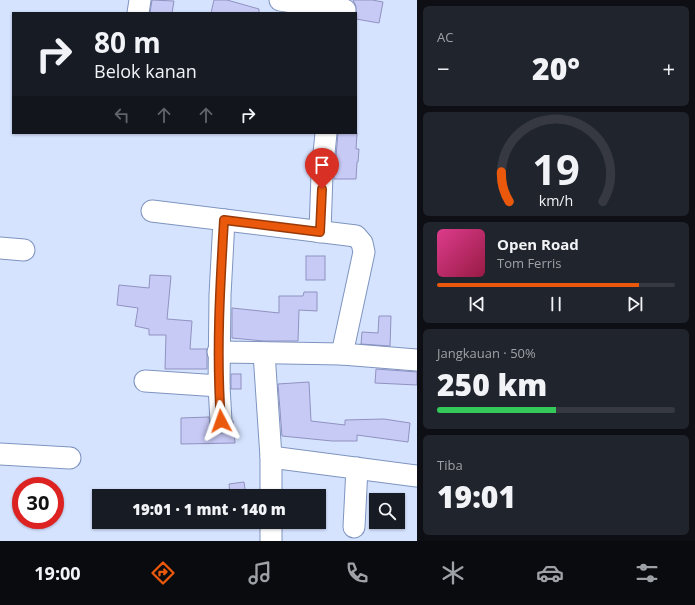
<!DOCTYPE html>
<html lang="id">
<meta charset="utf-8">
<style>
:root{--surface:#171b24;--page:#20242c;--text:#f1f3f6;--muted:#9ea1a6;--line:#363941;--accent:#ea580c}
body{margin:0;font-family:"Open Sans",sans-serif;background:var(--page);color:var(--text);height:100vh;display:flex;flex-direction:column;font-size:15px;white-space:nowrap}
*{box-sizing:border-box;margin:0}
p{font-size:13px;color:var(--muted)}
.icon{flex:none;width:22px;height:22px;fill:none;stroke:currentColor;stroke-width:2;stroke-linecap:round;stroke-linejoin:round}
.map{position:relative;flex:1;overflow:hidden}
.sheet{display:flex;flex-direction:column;gap:6px;padding:6px;background:#0d0f14;width:278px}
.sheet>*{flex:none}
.banner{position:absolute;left:12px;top:12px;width:345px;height:122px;border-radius:0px;box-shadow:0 1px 3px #0004;background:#171b24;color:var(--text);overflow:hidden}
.buttons{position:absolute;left:369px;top:493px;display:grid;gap:8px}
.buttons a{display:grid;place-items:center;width:36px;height:36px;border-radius:0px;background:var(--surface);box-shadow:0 1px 3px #0004;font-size:20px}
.speed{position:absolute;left:12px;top:477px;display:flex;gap:8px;font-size:20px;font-weight:700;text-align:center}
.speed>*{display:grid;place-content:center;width:52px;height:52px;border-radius:50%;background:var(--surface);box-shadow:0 1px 3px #0004;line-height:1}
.speed .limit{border:6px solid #d22;background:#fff;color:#111}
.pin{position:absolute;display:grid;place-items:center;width:34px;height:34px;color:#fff;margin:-41px -17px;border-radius:50% 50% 50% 0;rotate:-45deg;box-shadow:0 0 4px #0007}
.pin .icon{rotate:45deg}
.me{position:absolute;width:44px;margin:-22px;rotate:356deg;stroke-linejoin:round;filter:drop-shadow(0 0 3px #0008)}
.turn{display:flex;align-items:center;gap:14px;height:84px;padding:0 16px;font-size:18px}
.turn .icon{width:52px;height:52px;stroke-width:2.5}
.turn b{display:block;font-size:28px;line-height:34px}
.lanes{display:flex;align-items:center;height:38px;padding:0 16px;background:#0003;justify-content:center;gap:20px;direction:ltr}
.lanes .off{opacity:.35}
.big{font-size:30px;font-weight:800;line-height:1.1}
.sheet .widget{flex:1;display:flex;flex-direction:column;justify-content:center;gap:6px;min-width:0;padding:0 14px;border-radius:6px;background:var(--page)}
.sheet .dial{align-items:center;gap:0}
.dial svg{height:104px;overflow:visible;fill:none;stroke:var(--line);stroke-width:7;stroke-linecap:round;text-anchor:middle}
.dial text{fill:var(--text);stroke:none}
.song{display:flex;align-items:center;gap:12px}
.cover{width:48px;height:48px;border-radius:6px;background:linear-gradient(135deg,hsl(330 70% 55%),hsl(340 70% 35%))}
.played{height:4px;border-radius:2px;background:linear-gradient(90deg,var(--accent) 85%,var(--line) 85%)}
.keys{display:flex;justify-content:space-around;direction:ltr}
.heat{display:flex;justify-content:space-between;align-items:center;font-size:22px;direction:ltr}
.charge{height:6px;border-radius:3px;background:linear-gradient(90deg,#34c759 50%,var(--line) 0)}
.trip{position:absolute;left:92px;top:489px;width:234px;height:40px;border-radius:0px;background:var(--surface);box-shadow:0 1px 3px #0004;font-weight:800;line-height:40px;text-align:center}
.dock{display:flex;height:64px;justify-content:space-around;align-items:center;background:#090b0e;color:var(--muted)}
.dock .icon{width:28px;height:28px}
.dock .current{color:var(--accent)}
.dock b{font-size:18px;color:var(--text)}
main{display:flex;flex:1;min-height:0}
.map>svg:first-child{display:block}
</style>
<main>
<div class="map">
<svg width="417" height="541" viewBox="0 0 417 541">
<rect width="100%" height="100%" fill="#d5e3ff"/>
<g fill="#c8caf6" stroke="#9091c0">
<polygon points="152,0 174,1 172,13 150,13"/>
<polygon points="214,0 227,0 259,9 259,13 211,13"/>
<polygon points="353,0 372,0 383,2 379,23 356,19 356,6"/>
<polygon points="338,133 357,133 356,149 359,149 358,162 357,162 356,179 334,179"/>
<rect x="306" y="256" width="19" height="24"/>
<polygon points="150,275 171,276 167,319 192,321 190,349 207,349 207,369 165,369 166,335 149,335 149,329 135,326 138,308 117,305 119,285 149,288"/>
<polygon points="304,292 317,292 317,311 299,310 298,341 264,341 232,338 232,308 279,313 279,296 303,296"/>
<polygon points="379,316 391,316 390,346 361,344 362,332 378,333"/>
<polygon points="376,369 417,372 417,385 375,383"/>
<rect x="231" y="374" width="10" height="15"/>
<polygon points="309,382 311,421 345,425 345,420 384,419 410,423 408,442 357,435 357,441 332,441 282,436 278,384"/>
<polygon points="209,417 211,428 216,432 221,433 228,431 232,427 233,421 235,443 181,444 181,418"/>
<polygon points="244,482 246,496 230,496 229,484"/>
</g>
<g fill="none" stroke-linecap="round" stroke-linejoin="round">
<defs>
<g id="minor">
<polyline points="280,0 345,10"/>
<polyline points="138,13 140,0"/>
<polyline points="152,211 356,236 362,243 364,252 342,354"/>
<polyline points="320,232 322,174 326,133"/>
<polyline points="0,248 24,250"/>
<polyline points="218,352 342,354 417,360"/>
<polyline points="264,353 271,457 271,496"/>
<polyline points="145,381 219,386 221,421"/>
<polyline points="219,386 220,295 224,220"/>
<polyline points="0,454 70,458"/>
<polyline points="271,457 417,476"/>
<polyline points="271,522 271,541"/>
<polyline points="354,527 357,468"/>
</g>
</defs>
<use href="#minor" stroke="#7e94bf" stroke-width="23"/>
<use href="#minor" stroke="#fff" stroke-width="21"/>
</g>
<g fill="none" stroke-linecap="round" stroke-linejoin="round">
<defs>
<path id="route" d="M221,421C216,354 220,287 224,220L320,232L322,189"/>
</defs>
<use href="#route" stroke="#983908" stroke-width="10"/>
<use href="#route" stroke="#ea580c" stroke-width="7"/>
</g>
</svg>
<div class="buttons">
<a><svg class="icon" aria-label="search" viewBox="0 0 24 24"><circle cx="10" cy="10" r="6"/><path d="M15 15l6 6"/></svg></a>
</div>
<div class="speed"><div class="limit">30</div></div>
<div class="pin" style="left:322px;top:189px;background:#d93025"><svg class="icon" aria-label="arrive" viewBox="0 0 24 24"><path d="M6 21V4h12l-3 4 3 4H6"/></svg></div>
<svg class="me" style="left:221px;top:421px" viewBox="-20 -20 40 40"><path d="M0-17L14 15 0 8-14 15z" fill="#ea580c" stroke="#fff" stroke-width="4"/></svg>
<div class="trip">19:01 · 1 mnt · 140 m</div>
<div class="banner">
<div class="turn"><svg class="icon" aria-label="right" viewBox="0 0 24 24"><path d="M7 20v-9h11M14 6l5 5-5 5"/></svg><div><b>80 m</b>Belok kanan</div></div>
<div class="lanes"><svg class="icon off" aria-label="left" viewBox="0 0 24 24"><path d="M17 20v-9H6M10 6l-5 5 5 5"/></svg><svg class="icon off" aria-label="ahead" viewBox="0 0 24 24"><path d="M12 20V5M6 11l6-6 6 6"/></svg><svg class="icon off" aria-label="ahead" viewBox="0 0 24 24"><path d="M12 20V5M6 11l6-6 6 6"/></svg><svg class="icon" aria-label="right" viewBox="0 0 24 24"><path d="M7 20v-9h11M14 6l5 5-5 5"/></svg></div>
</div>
</div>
<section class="sheet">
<div class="widget"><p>AC</p>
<div class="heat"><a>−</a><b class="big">20°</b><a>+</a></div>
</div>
<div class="widget dial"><svg viewBox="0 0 100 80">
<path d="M14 69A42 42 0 1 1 86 69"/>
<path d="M14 69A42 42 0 0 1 8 46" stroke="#ea580c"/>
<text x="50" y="56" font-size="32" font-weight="700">19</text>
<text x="50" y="72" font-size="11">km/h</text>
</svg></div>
<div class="widget">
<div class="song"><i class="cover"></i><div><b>Open Road</b><p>Tom Ferris</p></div></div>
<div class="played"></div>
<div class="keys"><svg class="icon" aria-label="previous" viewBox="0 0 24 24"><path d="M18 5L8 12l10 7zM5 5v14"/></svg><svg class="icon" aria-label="pause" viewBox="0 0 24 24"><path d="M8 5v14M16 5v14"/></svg><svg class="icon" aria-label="next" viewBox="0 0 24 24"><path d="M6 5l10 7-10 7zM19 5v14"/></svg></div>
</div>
<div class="widget"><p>Jangkauan · 50%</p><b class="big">250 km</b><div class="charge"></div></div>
<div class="widget"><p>Tiba</p><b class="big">19:01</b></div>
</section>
</main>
<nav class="dock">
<b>19:00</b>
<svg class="icon current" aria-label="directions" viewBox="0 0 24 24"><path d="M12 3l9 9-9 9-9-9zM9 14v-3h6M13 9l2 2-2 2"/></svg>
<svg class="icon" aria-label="music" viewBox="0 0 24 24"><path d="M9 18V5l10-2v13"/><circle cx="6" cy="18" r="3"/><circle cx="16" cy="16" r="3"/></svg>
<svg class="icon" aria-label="phone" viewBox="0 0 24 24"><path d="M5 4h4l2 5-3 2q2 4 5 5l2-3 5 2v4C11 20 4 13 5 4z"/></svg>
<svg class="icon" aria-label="climate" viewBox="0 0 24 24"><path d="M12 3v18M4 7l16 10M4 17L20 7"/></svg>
<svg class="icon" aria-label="car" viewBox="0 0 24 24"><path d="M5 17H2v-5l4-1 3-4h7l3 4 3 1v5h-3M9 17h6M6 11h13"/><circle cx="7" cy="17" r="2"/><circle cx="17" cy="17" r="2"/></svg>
<svg class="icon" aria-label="filters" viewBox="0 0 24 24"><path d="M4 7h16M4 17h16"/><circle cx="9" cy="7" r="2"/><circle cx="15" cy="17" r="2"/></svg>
</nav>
